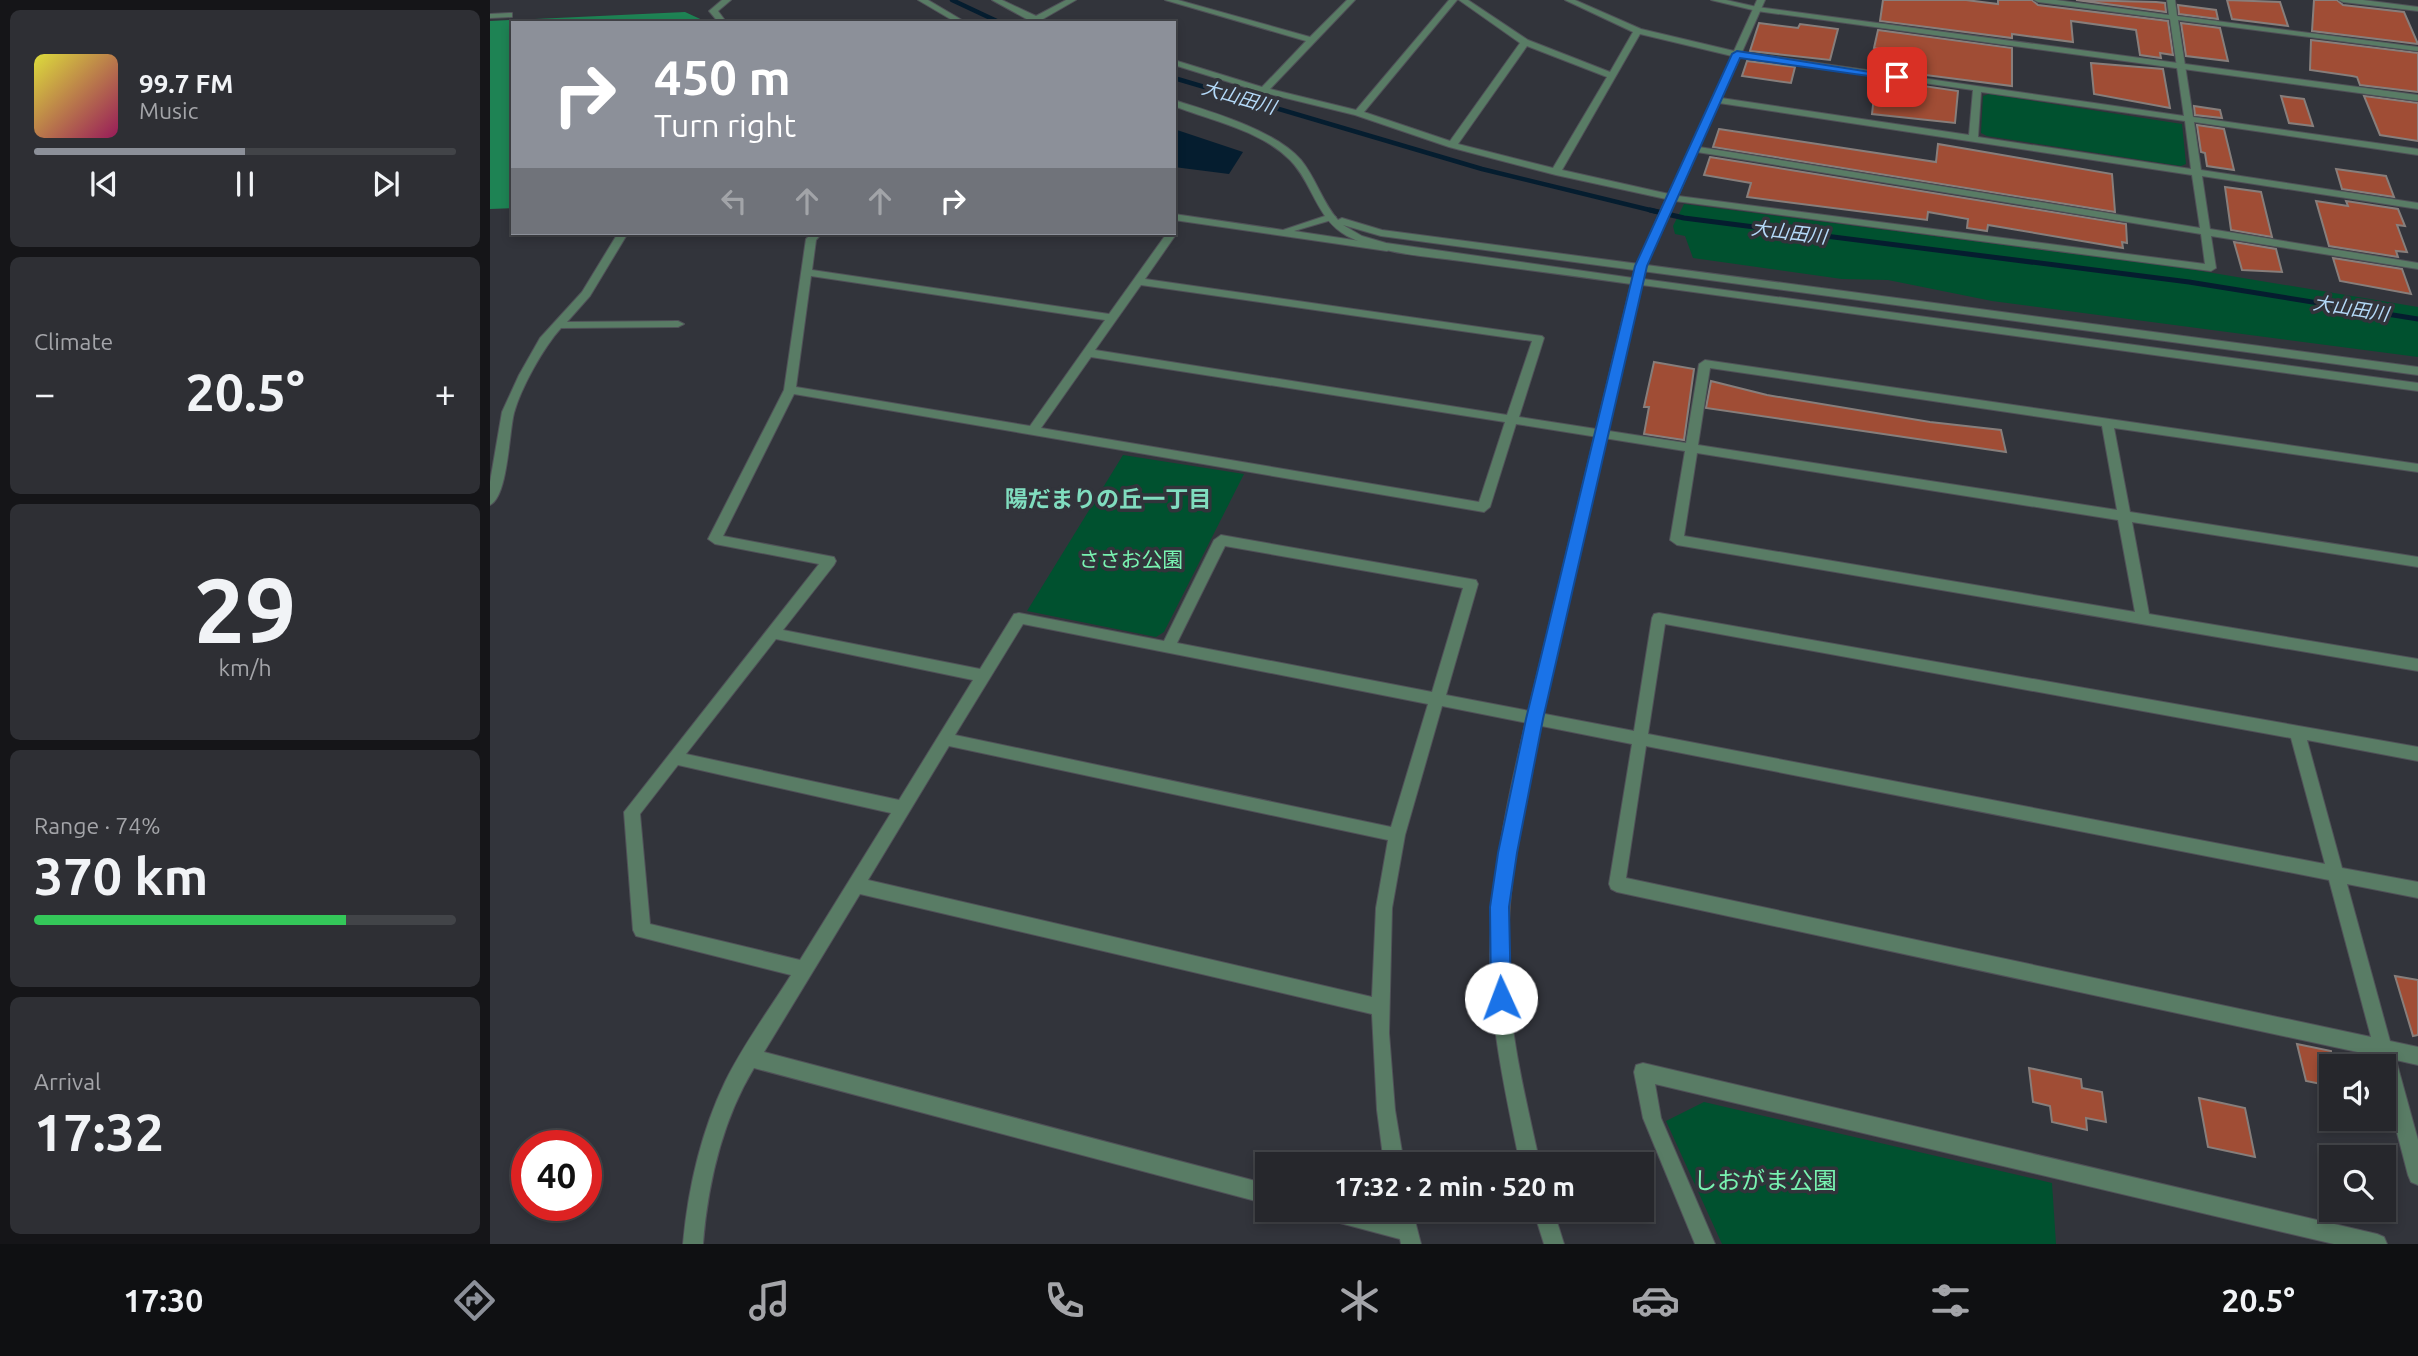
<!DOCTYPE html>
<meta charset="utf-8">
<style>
:root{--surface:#26272c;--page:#2e2f34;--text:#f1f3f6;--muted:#a4a5a9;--line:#424448;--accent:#8c9099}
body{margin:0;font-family:Ubuntu,"Noto Sans JP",sans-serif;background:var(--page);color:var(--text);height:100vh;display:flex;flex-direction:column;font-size:26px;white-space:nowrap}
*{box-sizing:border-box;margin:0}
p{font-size:23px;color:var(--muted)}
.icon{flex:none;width:38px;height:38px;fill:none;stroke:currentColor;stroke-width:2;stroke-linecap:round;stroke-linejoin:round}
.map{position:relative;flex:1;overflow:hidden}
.side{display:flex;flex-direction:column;gap:10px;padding:10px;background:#151518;width:490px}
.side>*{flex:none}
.guide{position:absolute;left:21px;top:21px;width:665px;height:214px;border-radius:0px;box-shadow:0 4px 10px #0003,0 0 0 2px var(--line);background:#8c9099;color:#fff;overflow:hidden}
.tools{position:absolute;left:1829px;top:1054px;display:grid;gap:14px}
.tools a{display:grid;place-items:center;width:77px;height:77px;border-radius:0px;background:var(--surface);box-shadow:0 4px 10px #0003,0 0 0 2px var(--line);font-size:35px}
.speed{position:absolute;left:21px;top:1130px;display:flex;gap:14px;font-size:35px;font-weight:700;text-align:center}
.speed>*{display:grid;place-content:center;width:91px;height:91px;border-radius:50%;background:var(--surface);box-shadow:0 4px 10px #0003,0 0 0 2px var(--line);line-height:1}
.speed .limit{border:10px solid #d22;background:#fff;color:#111}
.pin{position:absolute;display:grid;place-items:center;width:60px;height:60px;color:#fff;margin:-30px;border-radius:14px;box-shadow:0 4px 10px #0006}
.me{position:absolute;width:77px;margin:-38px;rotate:358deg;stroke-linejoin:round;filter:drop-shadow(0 0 5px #0008)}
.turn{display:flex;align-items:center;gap:24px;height:147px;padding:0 28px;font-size:32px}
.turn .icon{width:91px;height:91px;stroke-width:2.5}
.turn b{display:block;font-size:49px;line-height:60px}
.lanes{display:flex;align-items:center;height:66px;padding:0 28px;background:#0003;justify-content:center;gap:35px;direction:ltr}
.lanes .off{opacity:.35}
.big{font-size:52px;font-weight:700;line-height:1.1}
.side .tile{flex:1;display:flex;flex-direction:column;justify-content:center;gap:10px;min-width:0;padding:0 24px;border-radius:10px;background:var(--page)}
.side .dial{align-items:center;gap:0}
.dial b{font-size:91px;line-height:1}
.song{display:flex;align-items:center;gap:21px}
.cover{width:84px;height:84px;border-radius:10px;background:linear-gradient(135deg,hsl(60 70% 55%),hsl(330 70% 35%))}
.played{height:7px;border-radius:4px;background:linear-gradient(90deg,var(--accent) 50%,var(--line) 50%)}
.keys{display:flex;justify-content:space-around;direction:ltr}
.heat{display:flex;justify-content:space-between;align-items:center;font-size:38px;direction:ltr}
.charge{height:10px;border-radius:5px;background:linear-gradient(90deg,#34c759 74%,var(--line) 0)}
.trip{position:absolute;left:765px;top:1152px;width:399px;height:70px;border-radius:0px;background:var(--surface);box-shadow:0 4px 10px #0003,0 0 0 2px var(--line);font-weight:700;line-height:70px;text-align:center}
.tab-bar{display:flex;height:112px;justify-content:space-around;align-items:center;background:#0f1012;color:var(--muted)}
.tab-bar .icon{width:49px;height:49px}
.tab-bar .current{color:var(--accent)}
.tab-bar b{font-size:32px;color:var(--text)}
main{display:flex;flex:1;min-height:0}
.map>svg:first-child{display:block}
</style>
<main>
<section class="side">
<div class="tile">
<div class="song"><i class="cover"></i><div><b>99.7 FM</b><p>Music</p></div></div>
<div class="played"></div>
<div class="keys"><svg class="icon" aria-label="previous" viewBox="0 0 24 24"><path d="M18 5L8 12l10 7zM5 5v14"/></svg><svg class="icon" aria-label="pause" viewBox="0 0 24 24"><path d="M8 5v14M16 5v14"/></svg><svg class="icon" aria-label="next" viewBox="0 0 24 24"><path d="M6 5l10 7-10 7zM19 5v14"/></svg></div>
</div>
<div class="tile"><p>Climate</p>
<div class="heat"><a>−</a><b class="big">20.5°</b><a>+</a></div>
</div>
<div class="tile dial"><b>29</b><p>km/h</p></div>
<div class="tile"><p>Range · 74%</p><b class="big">370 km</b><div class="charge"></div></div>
<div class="tile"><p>Arrival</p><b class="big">17:32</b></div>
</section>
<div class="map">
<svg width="1928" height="1244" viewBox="0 0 1928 1244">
<rect width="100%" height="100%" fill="#32343b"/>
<g fill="#00512f">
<polygon points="1499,94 1692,124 1696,164 1691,166 1497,136 1491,133 1493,96"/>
<polygon points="1194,204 1693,268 1928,307 1928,357 1502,301 1398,280 1352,279 1203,258 1195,236 1185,234 1183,226"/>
<polygon points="633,455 754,474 674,632 666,637 537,611"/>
<polygon points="1214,1102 1562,1183 1566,1244 1232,1244 1176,1121"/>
</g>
<polygon fill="#1e8354" points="195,12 219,23 23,23 23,208 0,209 0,21"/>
<polygon fill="#051d2f" points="684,129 753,152 739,174 684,167"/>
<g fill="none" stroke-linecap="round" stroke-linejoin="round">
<g stroke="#051d2f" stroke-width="4.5">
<polyline points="462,0 511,23"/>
<polyline points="684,78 992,169 1168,212"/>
</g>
<polyline stroke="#051d2f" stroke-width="5" points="1160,210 1194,218 1699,282 1928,319"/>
</g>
<g fill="#a04d35" stroke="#877e7b" stroke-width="2">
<polygon points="1393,0 1476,0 1508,4 1508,0 1542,0 1548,5 1678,21 1683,55 1670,53 1671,58 1650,55 1646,30 1581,21 1583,42 1522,34 1522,38 1390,21"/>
<polygon points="1586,0 1666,2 1675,3 1676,12"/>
<polygon points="1737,0 1790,2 1798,26 1742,19"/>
<polygon points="1824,0 1847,0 1853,5 1914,12 1928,44 1822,31"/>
<polygon points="1688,5 1726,10 1728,19 1689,14"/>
<polygon points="1269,23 1308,28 1310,24 1348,29 1340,60 1260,51"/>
<polygon points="1691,23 1730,28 1738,61 1696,56"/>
<polygon points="1388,30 1522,48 1522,86 1388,69 1391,49 1384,48"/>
<polygon points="1821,40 1928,53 1928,92 1870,85 1867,77 1862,76 1820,70"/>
<polygon points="1257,61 1305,67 1301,83 1252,76"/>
<polygon points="1601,63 1673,69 1680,108 1604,94"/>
<polygon points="1386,79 1468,91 1465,123 1382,114"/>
<polygon points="1791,96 1814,99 1823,126 1799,123"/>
<polygon points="1874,96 1928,103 1928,141 1890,135"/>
<polygon points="1704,106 1730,110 1732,118 1705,115"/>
<polygon points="1707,125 1734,129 1744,170 1717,166 1715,153 1711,152"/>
<polygon points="1229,129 1446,162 1448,144 1622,174 1625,212 1223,147"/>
<polygon points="1220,157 1636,224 1637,243 1632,242 1633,248 1498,225 1497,231 1477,228 1478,219 1438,212 1437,220 1257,197 1261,183 1214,175"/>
<polygon points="1846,169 1896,176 1904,197 1852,189"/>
<polygon points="1735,187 1771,192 1782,237 1741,230"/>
<polygon points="1826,201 1858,206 1856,201 1908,209 1915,226 1907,225 1917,252 1906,251 1908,257 1839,246"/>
<polygon points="1744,242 1786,249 1792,272 1752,270"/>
<polygon points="1843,258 1912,269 1921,294 1850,281"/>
<polygon points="1164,362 1204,369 1194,440 1154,434 1159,407 1154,407"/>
<polygon points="1221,381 1277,395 1440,422 1511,430 1516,452 1216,408"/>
<polygon points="1905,976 1928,980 1928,1035 1923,1036"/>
<polygon points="1807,1044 1841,1051 1841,1086 1816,1081"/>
<polygon points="1539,1068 1591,1079 1592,1088 1612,1092 1616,1122 1596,1118 1597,1130 1562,1122 1560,1106 1543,1102"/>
<polygon points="1709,1098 1755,1108 1765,1157 1718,1147"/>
</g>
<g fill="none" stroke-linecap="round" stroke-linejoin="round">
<defs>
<g id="minor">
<polygon points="232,0 241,0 228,11 237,23 229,23 219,11"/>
<polygon points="502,0 512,0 546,16 576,0 586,0 553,19 559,23 542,22"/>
<path d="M675,0H688L820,37L857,0H865L780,89L866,110L959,0H967L874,112L960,141L1030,43L969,0H978L1038,40L1120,72L1143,32L1075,0H1085L1151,29L1244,51L1267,0H1275L1252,52L1694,116L1680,19L1548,2L1544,0H1566L1679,15L1677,0H1685L1687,16L1928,47V51L1688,20L1703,117L1928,149V155L1704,122L1711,170L1928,203V209L1712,176L1720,229L1928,263V269L1721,236L1726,268L1721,271L1185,201L1156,266L1151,269L1146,266L1176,199L1066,175L959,147L865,115L771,92L684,65V60L772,87L816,41ZM1150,34L1242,56L1179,194L1072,170ZM1037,46L1117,77L1063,168L968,144ZM1250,57L1483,90L1479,135L1231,98ZM1491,92L1695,121L1701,169L1488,137ZM1229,103L1702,175L1710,228L1209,147ZM1207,152L1711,234L1715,264L1188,196Z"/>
<polygon points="1849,0 1873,0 1928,7 1928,11 1853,2"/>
<polygon points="19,13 22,13 22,17 0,18 0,14"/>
<polygon points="684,214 793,230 841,214 846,217 845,219 804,231 897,245 902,248 897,251 684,220"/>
<path d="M684,231L687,233L655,279L1052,336L1054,338L1029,417L1196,443L1209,364L1215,360L1928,464V472L1624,428L1640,512L1928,557V567L1642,522L1659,614L1928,659V671L1187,545L1180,540L1195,451L1026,424L1000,507L994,512L304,394L233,536L344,557L346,561L344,565L293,630L490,669L524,614L529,613L674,641L724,540L731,535L986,580L988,584L956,695L1144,731L1162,618L1164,614L1169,613L1928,747V761L1817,740L1852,868L1928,882V898L1857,884L1900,1041L1928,1047V1065L1906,1060L1928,1140V1185L1921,1182L1918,1175L1894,1083V1066H1889L1886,1056L1127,892L1121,889L1119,884L1142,744L952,706L915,835L902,908L899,1033L905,1110L914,1164H894L887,1110L882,1014L370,894L274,1052L777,1184V1204L264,1068C232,1121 218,1183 213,1244H193C198,1189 211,1132 235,1082C253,1045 279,1010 301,975L146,936L143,930L134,812L329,564L225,544L218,539L294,390L316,239L322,233H332L326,240L322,270L619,314L677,233H684ZM321,276L615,320L540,426L306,387ZM651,285L1042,341L1017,415L605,350ZM601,357L1015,422L989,502L551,428ZM1220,368L1612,426L1627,510L1208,445ZM1207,453L1628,520L1645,612L1194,536ZM735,546L973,588L942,692L687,643ZM533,624L938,704L901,827L465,735ZM1175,624L1801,738L1835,864L1158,734ZM286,639L483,680L409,800L196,754ZM459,746L898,840L886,908L882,997L378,880ZM1156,746L1839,880L1881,1037L1136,878ZM188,765L401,813L310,960L160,924L150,814Z"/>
<path d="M128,233H138L100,296L77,322L188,321L194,324L188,327L71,328C53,348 31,388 24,413C19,432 18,497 0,505V482L12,412L29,375L50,338L92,292Z"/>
<polygon points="1153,1063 1887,1234 1894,1237 1897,1244 1844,1244 1165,1084 1171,1118 1225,1244 1205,1244 1153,1118 1144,1072 1146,1065"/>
<polygon points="825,1209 873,1209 904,1218 902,1209 922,1209 931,1244 911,1244 910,1239 835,1219 828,1216"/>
</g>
<g id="tertiary">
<polygon points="428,0 438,0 477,23 467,23"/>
<polygon points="1221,0 1236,0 1267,7 1928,95 1928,101 1267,11"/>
<path d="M684,100C722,112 785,130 811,160C826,178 832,202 848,220L852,218L892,230L1928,367V375L891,236L853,225L872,236L896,243L1143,278L1145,272L1149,271L1154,274L1153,279L1928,383V391L1152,285C1124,402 1098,519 1071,636C1046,741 1018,847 1018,955C1017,1026 1035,1095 1050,1164H1030C1016,1095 1000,1026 1000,955C1002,848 1031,742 1056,638C1085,520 1113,402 1141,284C1085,276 1028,269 971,261C934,256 891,254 857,236C826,219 823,183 800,160C770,130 722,121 684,106Z"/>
<polygon points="1043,1209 1063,1209 1074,1244 1054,1244"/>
</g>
</defs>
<use href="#minor" stroke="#505158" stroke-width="2"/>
<use href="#tertiary" stroke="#505158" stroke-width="2"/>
<use href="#minor" fill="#597c65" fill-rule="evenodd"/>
<use href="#tertiary" fill="#597c65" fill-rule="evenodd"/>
</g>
<polygon fill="#1a73e8" stroke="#114b97" stroke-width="2" points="1247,51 1412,77 1407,80 1250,58 1157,266 1053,719 1027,853 1019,907 1021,998 1018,1005 1011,1008 1003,1005 1001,998 1000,907 1008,853 1036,719 1145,266 1242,54"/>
<g text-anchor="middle" stroke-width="7" stroke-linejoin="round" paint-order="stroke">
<g font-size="19" font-style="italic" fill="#b4d9f8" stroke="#32343b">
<text transform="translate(749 97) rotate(16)" y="7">大山田川</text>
<text transform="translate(1299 232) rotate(7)" y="7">大山田川</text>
<text transform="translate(1861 308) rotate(9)" y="7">大山田川</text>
</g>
<g font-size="21" fill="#78f3b1" stroke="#32343b">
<text x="641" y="567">ささお公園</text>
</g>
<g font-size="23" font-weight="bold" fill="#80ddbf" stroke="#32343b">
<text x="618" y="507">陽だまりの丘一丁目</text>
</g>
<g font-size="24" fill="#78f3b1" stroke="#32343b">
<text x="1275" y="1189">しおがま公園</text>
</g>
</g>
</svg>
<div class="tools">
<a><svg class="icon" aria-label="sound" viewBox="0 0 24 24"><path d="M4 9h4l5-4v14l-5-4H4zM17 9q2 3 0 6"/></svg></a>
<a><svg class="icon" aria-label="search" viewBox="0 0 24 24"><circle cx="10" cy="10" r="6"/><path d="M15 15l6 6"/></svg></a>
</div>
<div class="speed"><div class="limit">40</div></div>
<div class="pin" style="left:1407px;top:77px;background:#d93025"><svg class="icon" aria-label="arrive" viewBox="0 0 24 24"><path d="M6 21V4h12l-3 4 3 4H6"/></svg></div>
<svg class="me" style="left:1011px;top:998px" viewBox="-20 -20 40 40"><circle r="19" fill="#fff"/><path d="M0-13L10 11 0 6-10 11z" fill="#1a73e8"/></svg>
<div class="trip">17:32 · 2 min · 520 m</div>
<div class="guide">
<div class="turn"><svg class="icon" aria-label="right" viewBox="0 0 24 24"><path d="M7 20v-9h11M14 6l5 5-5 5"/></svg><div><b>450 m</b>Turn right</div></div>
<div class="lanes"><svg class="icon off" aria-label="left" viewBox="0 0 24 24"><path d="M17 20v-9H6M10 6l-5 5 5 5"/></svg><svg class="icon off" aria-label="ahead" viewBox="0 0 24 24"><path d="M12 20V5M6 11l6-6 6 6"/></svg><svg class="icon off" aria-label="ahead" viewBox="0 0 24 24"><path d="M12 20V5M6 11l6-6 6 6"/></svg><svg class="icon" aria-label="right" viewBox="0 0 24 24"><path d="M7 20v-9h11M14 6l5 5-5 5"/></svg></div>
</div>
</div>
</main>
<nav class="tab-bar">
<b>17:30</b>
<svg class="icon current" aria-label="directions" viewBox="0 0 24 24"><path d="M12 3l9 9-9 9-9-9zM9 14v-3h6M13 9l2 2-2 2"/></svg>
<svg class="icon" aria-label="music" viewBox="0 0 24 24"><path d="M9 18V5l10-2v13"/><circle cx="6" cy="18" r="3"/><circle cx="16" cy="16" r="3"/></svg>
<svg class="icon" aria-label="phone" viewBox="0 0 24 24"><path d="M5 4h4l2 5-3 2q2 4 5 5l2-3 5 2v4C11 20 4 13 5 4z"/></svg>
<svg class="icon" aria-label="climate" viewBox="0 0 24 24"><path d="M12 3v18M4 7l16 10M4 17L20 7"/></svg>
<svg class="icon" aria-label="car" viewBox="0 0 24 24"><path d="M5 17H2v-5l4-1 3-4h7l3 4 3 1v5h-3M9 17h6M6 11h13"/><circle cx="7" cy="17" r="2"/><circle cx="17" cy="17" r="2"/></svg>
<svg class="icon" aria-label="filters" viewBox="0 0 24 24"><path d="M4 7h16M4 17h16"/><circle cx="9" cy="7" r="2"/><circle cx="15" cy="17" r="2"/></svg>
<b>20.5°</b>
</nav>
